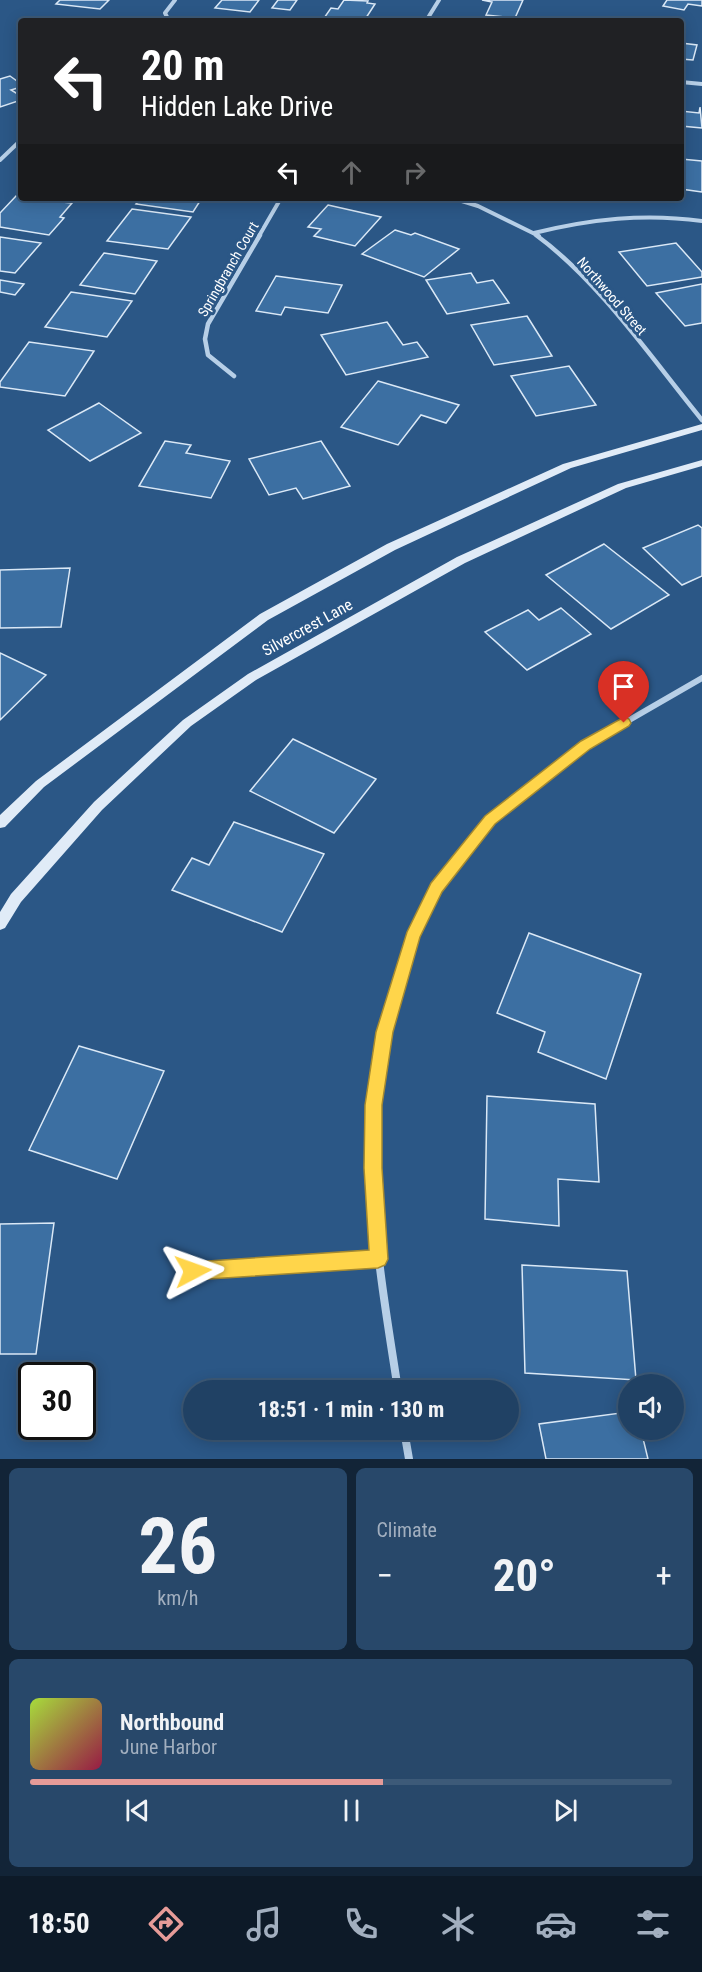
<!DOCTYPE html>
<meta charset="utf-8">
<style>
:root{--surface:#204164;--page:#28486a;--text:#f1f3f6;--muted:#a2afbf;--line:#3d5a78;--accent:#e69b98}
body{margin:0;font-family:"Roboto Condensed",sans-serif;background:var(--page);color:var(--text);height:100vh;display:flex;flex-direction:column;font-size:22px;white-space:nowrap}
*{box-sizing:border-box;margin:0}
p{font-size:20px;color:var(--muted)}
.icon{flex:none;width:33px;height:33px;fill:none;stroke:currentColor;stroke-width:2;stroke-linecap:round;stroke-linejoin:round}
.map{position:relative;height:1459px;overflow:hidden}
.side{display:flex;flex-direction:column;gap:9px;padding:9px;background:#122437;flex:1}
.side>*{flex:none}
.top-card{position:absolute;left:18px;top:18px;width:666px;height:183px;border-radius:6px;box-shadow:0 3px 15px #0003,0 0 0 2px var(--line);background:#202124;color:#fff;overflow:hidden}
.buttons{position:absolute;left:618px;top:1374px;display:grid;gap:12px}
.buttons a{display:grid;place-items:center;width:66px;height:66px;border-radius:50%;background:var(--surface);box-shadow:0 3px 15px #0003,0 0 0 2px var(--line);font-size:30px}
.speed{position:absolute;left:18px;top:1362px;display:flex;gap:12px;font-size:30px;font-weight:700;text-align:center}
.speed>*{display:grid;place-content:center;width:78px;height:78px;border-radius:50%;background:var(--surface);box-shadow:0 3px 15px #0003,0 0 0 2px var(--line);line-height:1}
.speed .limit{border:3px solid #111;border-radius:9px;background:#fff;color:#111}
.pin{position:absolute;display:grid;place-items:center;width:51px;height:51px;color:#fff;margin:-62px -26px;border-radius:50% 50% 50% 0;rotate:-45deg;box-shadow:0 0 6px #0007}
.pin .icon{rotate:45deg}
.me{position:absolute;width:66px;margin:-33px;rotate:86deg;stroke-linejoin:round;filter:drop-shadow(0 0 4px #0008)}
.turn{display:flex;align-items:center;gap:21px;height:126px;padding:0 24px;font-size:27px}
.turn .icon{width:78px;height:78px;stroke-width:2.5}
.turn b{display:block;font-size:42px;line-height:51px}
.lanes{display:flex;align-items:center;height:57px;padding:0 24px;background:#0003;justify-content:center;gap:30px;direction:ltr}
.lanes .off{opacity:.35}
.big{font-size:45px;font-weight:700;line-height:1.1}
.side .widget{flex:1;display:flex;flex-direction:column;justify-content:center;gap:9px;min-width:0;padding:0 21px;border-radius:9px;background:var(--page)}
.side .dial{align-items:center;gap:0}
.dial b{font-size:78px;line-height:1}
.song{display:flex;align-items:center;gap:18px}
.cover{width:72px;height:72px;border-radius:9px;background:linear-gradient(135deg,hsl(80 70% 55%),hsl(340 70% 35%))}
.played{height:6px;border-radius:3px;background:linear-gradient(90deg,var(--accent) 55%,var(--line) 55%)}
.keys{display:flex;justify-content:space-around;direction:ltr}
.heat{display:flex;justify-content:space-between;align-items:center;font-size:33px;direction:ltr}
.side .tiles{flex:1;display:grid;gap:9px;grid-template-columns:1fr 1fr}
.widget:last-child{grid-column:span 2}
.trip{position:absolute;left:183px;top:1380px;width:336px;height:60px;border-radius:30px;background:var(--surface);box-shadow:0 3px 15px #0003,0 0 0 2px var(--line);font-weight:700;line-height:60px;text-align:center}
.tabs{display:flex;height:96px;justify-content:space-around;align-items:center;background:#0d1a28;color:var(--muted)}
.tabs .icon{width:42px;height:42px}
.tabs .active{color:var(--accent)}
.tabs b{font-size:27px;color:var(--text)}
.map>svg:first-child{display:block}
</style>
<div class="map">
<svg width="702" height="1459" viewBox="0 0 702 1459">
<rect width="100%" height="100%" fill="#2b5786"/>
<g fill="#3c6fa2" stroke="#dae8f6" stroke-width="1.5">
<polygon points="60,0 109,0 100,9 56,4"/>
<polygon points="222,0 259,0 250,12 215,8"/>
<polygon points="278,0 297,0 290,10 272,8"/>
<polygon points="344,0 368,1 367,3 375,4 364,21 322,21 331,8 338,9"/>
<polygon points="482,0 523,0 515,18 486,15 492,2"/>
<polygon points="667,0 702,0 702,6 688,4 684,10 663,6"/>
<polygon points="681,43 697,45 693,60 681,59"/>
<polygon points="10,76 21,84 21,87 11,90 21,96 21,100 0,107 0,79"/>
<polygon points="700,107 702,128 681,126 681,111 699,113"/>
<polygon points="681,159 702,161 702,192 681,189"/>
<polygon points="17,195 21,195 21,198 72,203 60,217 64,218 49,235 0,227 0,213"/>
<polygon points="141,198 202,198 193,212 136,204"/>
<polygon points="328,205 381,217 355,246 314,236 321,229 308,227"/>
<polygon points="132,209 191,217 168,249 107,241"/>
<polygon points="395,230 411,235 415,233 459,249 424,277 362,254"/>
<polygon points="0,237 41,243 15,273 0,271"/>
<polygon points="676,243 702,272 702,277 647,286 619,252"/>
<polygon points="104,253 157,261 135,294 80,285"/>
<polygon points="471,273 477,283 493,280 509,303 447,314 426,280"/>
<polygon points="276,276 342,285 328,313 285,307 281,315 256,311"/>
<polygon points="0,280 24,284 15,295 0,292"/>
<polygon points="702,284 702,323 685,326 656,293"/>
<polygon points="71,292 132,301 107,337 45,327"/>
<polygon points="527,316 552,356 494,365 471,325"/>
<polygon points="387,322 403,345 417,342 428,357 346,375 321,335"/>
<polygon points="29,342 94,351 65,396 0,387 0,382"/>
<polygon points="569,366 596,405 536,416 511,376"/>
<polygon points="378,381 459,405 446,423 421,415 398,445 341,427"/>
<polygon points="99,403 141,433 90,461 48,430"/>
<polygon points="165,441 191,445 186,453 230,461 211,498 139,486"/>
<polygon points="321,441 350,486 303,499 296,488 269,495 249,459"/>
<polygon points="698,525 702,528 702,576 682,585 643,548"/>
<polygon points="604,544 669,595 611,629 546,575"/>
<polygon points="70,568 61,627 0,628 0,570"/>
<polygon points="561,608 591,634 527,670 485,632 528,610 539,620"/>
<polygon points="0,653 46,675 0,720"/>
<polygon points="293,739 376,779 334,833 250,791"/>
<polygon points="234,822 324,854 282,932 172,890 192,858 209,865"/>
<polygon points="529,933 641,974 606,1079 538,1052 545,1032 497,1013"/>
<polygon points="79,1046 164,1071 117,1179 29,1150"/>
<polygon points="487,1096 595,1104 599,1182 558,1179 559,1226 485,1219"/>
<polygon points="54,1223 36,1354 0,1354 0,1224"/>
<polygon points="522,1265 627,1271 636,1380 525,1373"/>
<polygon points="628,1412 628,1430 641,1430 648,1459 546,1459 539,1424"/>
</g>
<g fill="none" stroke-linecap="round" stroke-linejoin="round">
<g stroke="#b7cfe7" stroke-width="4">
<polyline points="169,21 165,13 175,0"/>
<polyline points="426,21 439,0"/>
<polyline points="681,82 702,84"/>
<polyline points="0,160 21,140"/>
<polyline points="452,198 478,206 539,236"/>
<path d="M534,233C591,219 644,213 702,221"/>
<polyline points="259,236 281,198"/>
</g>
<g stroke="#b7cfe7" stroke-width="4.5">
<path d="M536,235C599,281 652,359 702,420"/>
<polyline points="234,376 208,355 205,339 208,324 260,235"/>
</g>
<polyline stroke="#b7cfe7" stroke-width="6" points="412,941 436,888 490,820 586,745 702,678"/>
<g stroke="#b7cfe7" stroke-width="8">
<polyline points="193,1271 378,1259"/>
<path d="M398,1390C380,1273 357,1149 384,1032C391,1001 403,970 412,940"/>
<polyline points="404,1430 409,1459"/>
</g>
<g fill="#e0ebf7" fill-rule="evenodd">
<polygon points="702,424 702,430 571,468 395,550 268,620 44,787 5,827 0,828 0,815 36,781 260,614 387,544 563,464"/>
<polygon points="702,460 702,466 626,488 465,563 256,680 191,726 102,810 21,902 5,928 0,930 0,912 11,894 94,802 183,720 248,674 457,557 618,484"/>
</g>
</g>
<polygon fill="#ffd54a" stroke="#a68a30" stroke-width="1.5" points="624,717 629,719 631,723 629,726 590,749 495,824 442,892 420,937 393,1032 382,1105 382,1168 388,1259 385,1265 378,1268 193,1280 187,1278 184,1271 187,1265 193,1262 369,1250 364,1168 365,1105 376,1032 407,932 431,883 485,816 581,741"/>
<g text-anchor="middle" stroke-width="6" stroke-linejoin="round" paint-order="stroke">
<g font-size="14" fill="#fff" stroke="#2b5786">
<text transform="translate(228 269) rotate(-60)" y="5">Springbranch Court</text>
<text transform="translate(612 296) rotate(49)" y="5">Northwood Street</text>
</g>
<g font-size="16" fill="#fff" stroke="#2b5786">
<text transform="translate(307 627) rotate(-29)" y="6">Silvercrest Lane</text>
</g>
</g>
</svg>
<div class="buttons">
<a><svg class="icon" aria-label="sound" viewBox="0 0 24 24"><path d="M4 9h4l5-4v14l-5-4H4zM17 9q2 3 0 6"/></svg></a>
</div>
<div class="speed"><div class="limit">30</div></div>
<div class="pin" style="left:624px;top:723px;background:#d93025"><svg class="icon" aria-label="arrive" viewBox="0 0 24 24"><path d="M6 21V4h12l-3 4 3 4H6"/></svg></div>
<svg class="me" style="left:193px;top:1271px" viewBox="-20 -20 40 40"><path d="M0-17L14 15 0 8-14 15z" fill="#ffd54a" stroke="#fff" stroke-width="4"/></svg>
<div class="trip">18:51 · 1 min · 130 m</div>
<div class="top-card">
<div class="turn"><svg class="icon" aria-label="left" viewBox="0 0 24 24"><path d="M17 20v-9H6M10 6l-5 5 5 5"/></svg><div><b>20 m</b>Hidden Lake Drive</div></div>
<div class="lanes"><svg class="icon" aria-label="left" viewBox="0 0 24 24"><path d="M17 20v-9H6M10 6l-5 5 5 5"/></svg><svg class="icon off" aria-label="ahead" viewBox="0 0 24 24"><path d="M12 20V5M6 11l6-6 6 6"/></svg><svg class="icon off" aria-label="right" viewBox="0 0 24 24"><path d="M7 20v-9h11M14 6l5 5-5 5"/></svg></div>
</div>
</div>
<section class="side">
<div class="tiles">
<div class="widget dial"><b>26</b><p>km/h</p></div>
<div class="widget"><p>Climate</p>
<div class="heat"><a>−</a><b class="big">20°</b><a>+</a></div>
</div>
<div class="widget">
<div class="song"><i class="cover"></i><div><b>Northbound</b><p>June Harbor</p></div></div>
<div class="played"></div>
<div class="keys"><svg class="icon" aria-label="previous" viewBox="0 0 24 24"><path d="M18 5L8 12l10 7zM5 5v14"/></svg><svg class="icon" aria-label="pause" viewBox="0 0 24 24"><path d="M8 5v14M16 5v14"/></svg><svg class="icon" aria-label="next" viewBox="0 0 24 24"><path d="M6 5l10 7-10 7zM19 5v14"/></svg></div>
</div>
</div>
</section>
<nav class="tabs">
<b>18:50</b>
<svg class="icon active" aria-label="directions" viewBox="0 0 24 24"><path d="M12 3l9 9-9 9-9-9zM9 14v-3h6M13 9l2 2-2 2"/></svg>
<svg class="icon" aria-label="music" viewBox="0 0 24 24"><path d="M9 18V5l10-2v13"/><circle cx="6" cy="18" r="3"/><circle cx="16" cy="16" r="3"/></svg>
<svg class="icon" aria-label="phone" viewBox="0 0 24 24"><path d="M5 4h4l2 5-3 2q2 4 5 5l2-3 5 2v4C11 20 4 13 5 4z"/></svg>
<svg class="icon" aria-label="climate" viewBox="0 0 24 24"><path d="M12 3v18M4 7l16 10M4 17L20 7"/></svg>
<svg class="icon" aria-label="car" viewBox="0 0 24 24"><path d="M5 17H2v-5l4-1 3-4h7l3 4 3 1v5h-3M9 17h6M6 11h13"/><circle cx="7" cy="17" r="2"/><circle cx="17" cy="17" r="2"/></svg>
<svg class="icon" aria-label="filters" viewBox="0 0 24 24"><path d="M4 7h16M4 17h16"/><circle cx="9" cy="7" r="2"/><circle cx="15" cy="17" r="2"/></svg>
</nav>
